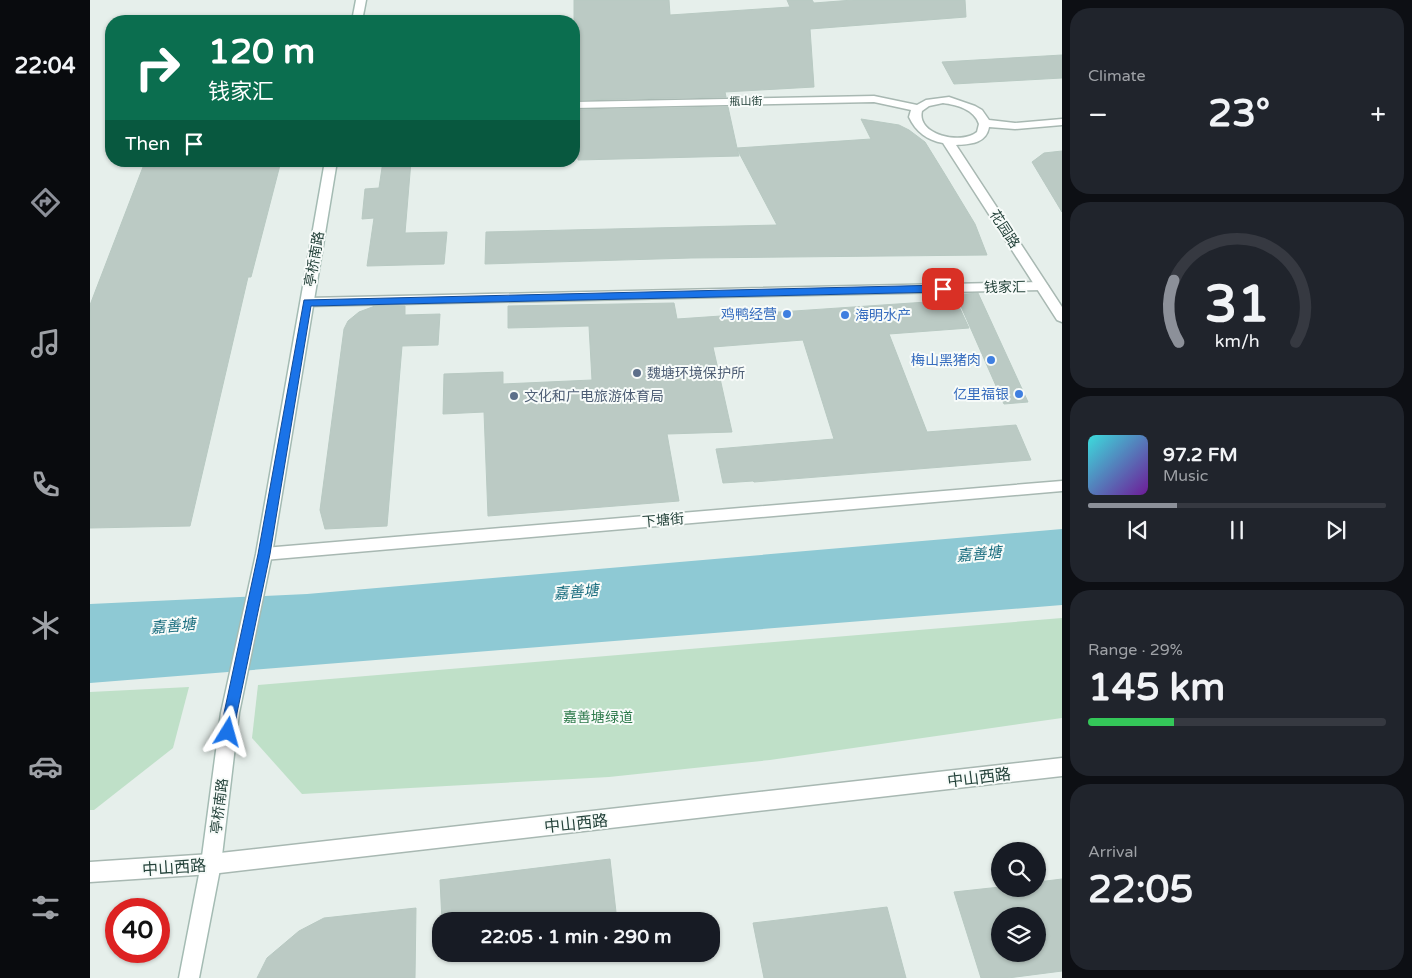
<!DOCTYPE html>
<meta charset="utf-8">
<style>
:root{--surface:#171b24;--page:#20242c;--text:#f1f3f6;--muted:#9ea1a6;--line:#363941;--accent:#8c9099}
body{margin:0;font-family:"Varela Round","Noto Sans SC",sans-serif;background:var(--page);color:var(--text);height:100vh;display:flex;flex-direction:column;font-size:19px;white-space:nowrap}
*{box-sizing:border-box;margin:0}
p{font-size:16px;color:var(--muted)}
.icon{flex:none;width:28px;height:28px;fill:none;stroke:currentColor;stroke-width:2;stroke-linecap:round;stroke-linejoin:round}
.map{position:relative;flex:1;overflow:hidden}
.details{display:flex;flex-direction:column;gap:8px;padding:8px;background:#0d0f14;width:350px}
.details>*{flex:none}
.guide{position:absolute;left:15px;top:15px;width:475px;height:152px;border-radius:20px;box-shadow:0 1px 4px #0004;background:#0b6e4f;color:#fff;overflow:hidden}
.buttons{position:absolute;left:901px;top:842px;display:grid;gap:10px}
.buttons a{display:grid;place-items:center;width:55px;height:55px;border-radius:50%;background:var(--surface);box-shadow:0 1px 4px #0004;font-size:25px}
.speed{position:absolute;left:15px;top:898px;display:flex;gap:10px;font-size:25px;font-weight:700;text-align:center}
.speed>*{display:grid;place-content:center;width:65px;height:65px;border-radius:50%;background:var(--surface);box-shadow:0 1px 4px #0004;line-height:1}
.speed .limit{border:8px solid #d22;background:#fff;color:#111}
.pin{position:absolute;display:grid;place-items:center;width:42px;height:42px;color:#fff;margin:-21px;border-radius:10px;box-shadow:0 2px 8px #0006}
.me{position:absolute;width:55px;margin:-28px;rotate:8deg;stroke-linejoin:round;filter:drop-shadow(0 0 4px #0008)}
.turn{display:flex;align-items:center;gap:18px;height:105px;padding:0 20px;font-size:22px}
.turn .icon{width:65px;height:65px;stroke-width:2.5}
.turn b{display:block;font-size:35px;line-height:42px}
.then{display:flex;align-items:center;height:48px;padding:0 20px;background:#0003;gap:10px;font-size:19px}
.big{font-size:38px;font-weight:700;line-height:1.1}
.details .card{flex:1;display:flex;flex-direction:column;justify-content:center;gap:8px;min-width:0;padding:0 18px;border-radius:20px;background:var(--page)}
.details .dial{align-items:center;gap:0}
.dial svg{height:130px;overflow:visible;fill:none;stroke:var(--line);stroke-width:7;stroke-linecap:round;text-anchor:middle}
.dial text{fill:var(--text);stroke:none}
.song{display:flex;align-items:center;gap:15px}
.cover{width:60px;height:60px;border-radius:8px;background:linear-gradient(135deg,hsl(180 70% 55%),hsl(280 70% 35%))}
.played{height:5px;border-radius:2px;background:linear-gradient(90deg,var(--accent) 30%,var(--line) 30%)}
.keys{display:flex;justify-content:space-around;direction:ltr}
.heat{display:flex;justify-content:space-between;align-items:center;font-size:28px;direction:ltr}
.charge{height:8px;border-radius:4px;background:linear-gradient(90deg,#34c759 29%,var(--line) 0)}
.trip{position:absolute;left:342px;top:912px;width:288px;height:50px;border-radius:20px;background:var(--surface);box-shadow:0 1px 4px #0004;font-weight:700;line-height:50px;text-align:center}
main{display:flex;flex:1;min-height:0}
.tabs{display:flex;flex-direction:column;width:90px;justify-content:space-around;align-items:center;background:#090b0e;color:var(--muted)}
.tabs .icon{width:35px;height:35px}
.tabs .selected{color:var(--accent)}
.tabs b{font-size:22px;color:var(--text)}
.map>svg:first-child{display:block}
</style>
<main>
<nav class="tabs">
<b>22:04</b>
<svg class="icon selected" aria-label="directions" viewBox="0 0 24 24"><path d="M12 3l9 9-9 9-9-9zM9 14v-3h6M13 9l2 2-2 2"/></svg>
<svg class="icon" aria-label="music" viewBox="0 0 24 24"><path d="M9 18V5l10-2v13"/><circle cx="6" cy="18" r="3"/><circle cx="16" cy="16" r="3"/></svg>
<svg class="icon" aria-label="phone" viewBox="0 0 24 24"><path d="M5 4h4l2 5-3 2q2 4 5 5l2-3 5 2v4C11 20 4 13 5 4z"/></svg>
<svg class="icon" aria-label="climate" viewBox="0 0 24 24"><path d="M12 3v18M4 7l16 10M4 17L20 7"/></svg>
<svg class="icon" aria-label="car" viewBox="0 0 24 24"><path d="M5 17H2v-5l4-1 3-4h7l3 4 3 1v5h-3M9 17h6M6 11h13"/><circle cx="7" cy="17" r="2"/><circle cx="17" cy="17" r="2"/></svg>
<svg class="icon" aria-label="filters" viewBox="0 0 24 24"><path d="M4 7h16M4 17h16"/><circle cx="9" cy="7" r="2"/><circle cx="15" cy="17" r="2"/></svg>
</nav>
<div class="map">
<svg width="972" height="978" viewBox="0 0 972 978">
<rect width="100%" height="100%" fill="#e6efeb"/>
<g fill="#bfe0c8">
<polygon points="972,618 972,718 680,760 519,777 212,794 162,738 168,685"/>
<polygon points="99,687 83,748 4,810 0,810 0,692"/>
</g>
<polygon fill="#8ec9d4" points="972,529 972,605 0,683 0,604 217,594"/>
<g fill="#bbcac4" stroke="#b8c9c2" fill-rule="evenodd">
<polygon points="484,0 579,0 580,15 700,7 697,0 722,0 724,3 763,0 875,0 876,17 720,29 724,87 635,92 636,97 484,100"/>
<polygon points="972,55 972,78 864,84 852,62"/>
<polygon points="638,107 647,148 781,139 771,119 809,125 819,130 835,142 856,176 885,224 897,255 601,258 395,264 396,232 687,225 647,149 649,156 488,160 485,110"/>
<polygon points="972,151 972,212 942,162 954,153"/>
<polygon points="293,161 321,161 315,233 357,232 354,264 277,266 284,218 272,219 275,189 289,188"/>
<polygon points="190,165 161,277 158,277 100,526 0,528 0,305 53,167"/>
<polygon points="888,293 938,402 914,404 866,295"/>
<polygon points="866,300 879,328 799,334 837,432 926,425 941,460 664,482 663,481 633,483 626,449 744,439 713,340 623,347 642,432 577,434 589,501 398,516 394,412 353,414 354,374 413,372 413,384 502,380 499,326 418,328 418,306 584,303 587,319"/>
<polygon points="285,306 315,306 315,315 350,314 348,345 312,346 297,526 235,529 230,510 254,329 258,321 269,312"/>
<polygon points="520,859 527,921 352,921 350,880"/>
<path d="M972,879V971L918,978H891L864,892L910,887V889H948V882ZM910,916H948V954H910Z"/>
<polygon points="797,907 816,978 674,978 663,923"/>
<polygon points="326,908 325,978 167,978 177,958 209,931 234,918"/>
</g>
<g fill="none" stroke-linecap="round" stroke-linejoin="round">
<defs>
<g id="lane">
<polygon points="953,282 958,286 953,290 217,306 212,302 217,298"/>
<polygon points="972,481 972,491 174,560 169,558 167,554 169,550 174,548"/>
</g>
<g id="street">
<path d="M784,96L827,105L836,100L859,97L885,106L892,110L899,120L925,123L972,119V125L925,129L899,127C896,144 880,144 866,145L972,307V322L967,320L853,143C837,140 826,132 819,117L821,110L784,102L484,108V102ZM853,103C867,105 884,109 889,124L887,132C872,145 826,135 832,111L839,106Z"/>
<polygon points="972,758 972,776 121,874 0,882 0,862 121,854"/>
</g>
<g id="secondary">
<polygon points="266,0 276,0 272,21 262,21"/>
<polygon points="235,161 247,161 182,554 149,713 131,864 109,978 89,978 111,864 131,713 166,554"/>
</g>
</defs>
<use href="#lane" stroke="#a8b8b2" stroke-width="3"/>
<use href="#street" stroke="#a8b8b2" stroke-width="3"/>
<use href="#secondary" stroke="#a4bbb3" stroke-width="3"/>
<use href="#lane" fill="#fff" fill-rule="evenodd"/>
<use href="#street" fill="#fff" fill-rule="evenodd"/>
<use href="#secondary" fill="#fff" fill-rule="evenodd"/>
</g>
<polygon fill="#1a73e8" stroke="#114b97" points="853,285 858,289 853,292 221,306 180,554 147,713 143,737 138,739 133,737 131,732 134,713 168,554 214,300"/>
<g fill="#3f7fe0" stroke="#f7fbf9" stroke-width="2">
<circle cx="697" cy="314" r="5"/>
<circle cx="755" cy="315" r="5"/>
<circle cx="901" cy="360" r="5"/>
<circle cx="929" cy="394" r="5"/>
</g>
<g fill="#5c6f8a" stroke="#f7fbf9" stroke-width="2">
<circle cx="547" cy="373" r="5"/>
<circle cx="424" cy="396" r="5"/>
</g>
<g text-anchor="middle" stroke-width="4" stroke-linejoin="round" paint-order="stroke">
<g font-size="11" fill="#24423a" stroke="#f7fbf9">
<text transform="translate(656 101) rotate(-1)" y="4">甁山街</text>
</g>
<g font-size="14" fill="#24423a" stroke="#f7fbf9">
<text transform="translate(915 229) rotate(57)" y="5">花园路</text>
<text transform="translate(224 259) rotate(-80)" y="5">亭桥南路</text>
<text transform="translate(915 287) rotate(-1)" y="5">钱家汇</text>
<text transform="translate(573 520) rotate(-5)" y="5">下塘街</text>
<text transform="translate(129 806) rotate(-83)" y="5">亭桥南路</text>
</g>
<g font-size="14" fill="#366cbe" stroke="#f7fbf9" text-anchor="end">
<text x="687" y="319">鸡鸭经营</text>
<text x="765" y="320" text-anchor="start">海明水产</text>
<text x="891" y="365">梅山黑猪肉</text>
<text x="919" y="399">亿里福银</text>
</g>
<g font-size="14" fill="#4e5e75" stroke="#f7fbf9" text-anchor="start">
<text x="557" y="378">魏塘环境保护所</text>
<text x="434" y="401">文化和广电旅游体育局</text>
</g>
<g font-size="14" fill="#2d7a4b" stroke="#f7fbf9">
<text x="508" y="722">嘉善塘绿道</text>
</g>
<g font-size="15" font-style="italic" fill="#1c6f80" stroke="#f7fbf9">
<text transform="translate(889 554) rotate(-5)" y="5">嘉善塘</text>
<text transform="translate(486 592) rotate(-5)" y="5">嘉善塘</text>
<text transform="translate(83 626) rotate(-5)" y="5">嘉善塘</text>
</g>
<g font-size="16" fill="#24423a" stroke="#f7fbf9">
<text transform="translate(889 777) rotate(-7)" y="6">中山西路</text>
<text transform="translate(486 823) rotate(-6)" y="6">中山西路</text>
<text transform="translate(84 867) rotate(-4)" y="6">中山西路</text>
</g>
</g>
</svg>
<div class="buttons">
<a><svg class="icon" aria-label="search" viewBox="0 0 24 24"><circle cx="10" cy="10" r="6"/><path d="M15 15l6 6"/></svg></a>
<a><svg class="icon" aria-label="layers" viewBox="0 0 24 24"><path d="M12 4l9 5-9 5-9-5zM3 14l9 5 9-5"/></svg></a>
</div>
<div class="speed"><div class="limit">40</div></div>
<div class="pin" style="left:853px;top:289px;background:#d93025"><svg class="icon" aria-label="arrive" viewBox="0 0 24 24"><path d="M6 21V4h12l-3 4 3 4H6"/></svg></div>
<svg class="me" style="left:138px;top:732px" viewBox="-20 -20 40 40"><path d="M0-17L14 15 0 8-14 15z" fill="#1a73e8" stroke="#fff" stroke-width="4"/></svg>
<div class="trip">22:05 · 1 min · 290 m</div>
<div class="guide">
<div class="turn"><svg class="icon" aria-label="right" viewBox="0 0 24 24"><path d="M7 20v-9h11M14 6l5 5-5 5"/></svg><div><b>120 m</b>钱家汇</div></div>
<div class="then">Then<svg class="icon" aria-label="arrive" viewBox="0 0 24 24"><path d="M6 21V4h12l-3 4 3 4H6"/></svg></div>
</div>
</div>
<section class="details">
<div class="card"><p>Climate</p>
<div class="heat"><a>−</a><b class="big">23°</b><a>+</a></div>
</div>
<div class="card dial"><svg viewBox="0 0 100 80">
<path d="M14 69A42 42 0 1 1 86 69"/>
<path d="M14 69A42 42 0 0 1 11 31" stroke="#8c9099"/>
<text x="50" y="56" font-size="32" font-weight="700">31</text>
<text x="50" y="72" font-size="11">km/h</text>
</svg></div>
<div class="card">
<div class="song"><i class="cover"></i><div><b>97.2 FM</b><p>Music</p></div></div>
<div class="played"></div>
<div class="keys"><svg class="icon" aria-label="previous" viewBox="0 0 24 24"><path d="M18 5L8 12l10 7zM5 5v14"/></svg><svg class="icon" aria-label="pause" viewBox="0 0 24 24"><path d="M8 5v14M16 5v14"/></svg><svg class="icon" aria-label="next" viewBox="0 0 24 24"><path d="M6 5l10 7-10 7zM19 5v14"/></svg></div>
</div>
<div class="card"><p>Range · 29%</p><b class="big">145 km</b><div class="charge"></div></div>
<div class="card"><p>Arrival</p><b class="big">22:05</b></div>
</section>
</main>
